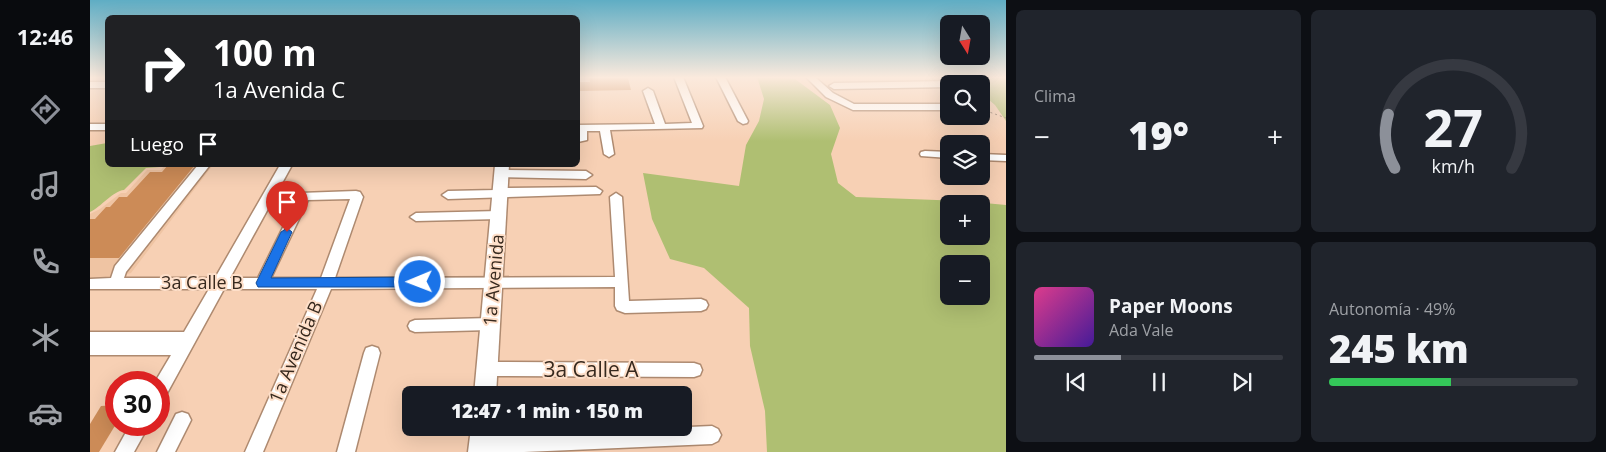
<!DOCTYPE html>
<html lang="es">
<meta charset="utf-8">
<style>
:root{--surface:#171b24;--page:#20242c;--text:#f1f3f6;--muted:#9ea1a6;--line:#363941;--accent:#8c9099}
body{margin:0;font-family:"Open Sans",sans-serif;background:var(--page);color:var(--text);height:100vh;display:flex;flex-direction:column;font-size:19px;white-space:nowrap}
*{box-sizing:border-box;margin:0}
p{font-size:16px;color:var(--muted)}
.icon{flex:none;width:28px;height:28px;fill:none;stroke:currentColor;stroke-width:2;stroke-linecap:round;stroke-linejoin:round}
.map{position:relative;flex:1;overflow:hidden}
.sheet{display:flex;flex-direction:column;gap:10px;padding:10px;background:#0d0f14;width:600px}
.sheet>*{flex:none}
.hud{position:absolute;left:15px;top:15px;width:475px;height:152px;border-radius:8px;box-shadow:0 5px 20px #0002;background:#202124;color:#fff;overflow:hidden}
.needle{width:32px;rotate:169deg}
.tools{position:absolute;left:850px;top:15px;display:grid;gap:10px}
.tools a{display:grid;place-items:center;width:50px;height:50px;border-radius:8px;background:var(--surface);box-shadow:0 5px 20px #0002;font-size:25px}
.speed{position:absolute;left:15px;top:371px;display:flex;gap:10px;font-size:25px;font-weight:700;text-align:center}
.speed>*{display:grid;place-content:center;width:65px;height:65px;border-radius:50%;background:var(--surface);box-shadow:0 5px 20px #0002;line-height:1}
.speed .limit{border:8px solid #d22;background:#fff;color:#111}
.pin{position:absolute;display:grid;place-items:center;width:42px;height:42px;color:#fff;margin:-51px -21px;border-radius:50% 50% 50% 0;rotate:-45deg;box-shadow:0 0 5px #0007}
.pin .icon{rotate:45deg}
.me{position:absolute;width:55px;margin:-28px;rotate:269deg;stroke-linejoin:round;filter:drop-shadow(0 0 4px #0008)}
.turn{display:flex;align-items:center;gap:18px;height:105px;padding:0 25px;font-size:22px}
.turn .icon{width:65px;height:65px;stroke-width:2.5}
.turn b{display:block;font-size:35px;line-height:42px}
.then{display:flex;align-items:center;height:48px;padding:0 25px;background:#0003;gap:10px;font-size:19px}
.big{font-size:38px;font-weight:800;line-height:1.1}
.sheet .tile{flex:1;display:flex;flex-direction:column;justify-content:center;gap:8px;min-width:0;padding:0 18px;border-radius:8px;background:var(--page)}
.sheet .dial{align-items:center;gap:0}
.dial svg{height:130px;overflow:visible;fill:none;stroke:var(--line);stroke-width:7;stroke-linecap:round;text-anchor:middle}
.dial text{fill:var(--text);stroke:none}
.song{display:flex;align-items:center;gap:15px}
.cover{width:60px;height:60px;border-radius:8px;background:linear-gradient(135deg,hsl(330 70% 55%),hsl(260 70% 35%))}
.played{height:5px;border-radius:2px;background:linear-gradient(90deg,var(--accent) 35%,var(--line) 35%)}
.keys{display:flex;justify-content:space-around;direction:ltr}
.heat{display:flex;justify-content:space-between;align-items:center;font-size:28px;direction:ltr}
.charge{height:8px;border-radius:4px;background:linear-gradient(90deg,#34c759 49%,var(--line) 0)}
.sheet .tiles{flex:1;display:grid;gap:10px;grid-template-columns:repeat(2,1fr)}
.trip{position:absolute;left:312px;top:386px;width:290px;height:50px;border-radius:8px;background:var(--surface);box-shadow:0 5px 20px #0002;font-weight:800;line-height:50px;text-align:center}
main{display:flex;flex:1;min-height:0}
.tab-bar{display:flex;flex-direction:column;width:90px;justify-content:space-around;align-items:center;background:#090b0e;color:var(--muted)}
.tab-bar .icon{width:35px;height:35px}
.tab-bar .active{color:var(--accent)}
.tab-bar b{font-size:22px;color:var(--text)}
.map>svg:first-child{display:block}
</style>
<main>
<nav class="tab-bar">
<b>12:46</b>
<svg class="icon active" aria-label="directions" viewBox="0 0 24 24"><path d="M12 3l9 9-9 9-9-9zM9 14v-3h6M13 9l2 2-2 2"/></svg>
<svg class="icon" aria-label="music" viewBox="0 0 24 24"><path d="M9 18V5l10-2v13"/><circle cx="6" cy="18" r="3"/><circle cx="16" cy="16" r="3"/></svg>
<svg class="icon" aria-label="phone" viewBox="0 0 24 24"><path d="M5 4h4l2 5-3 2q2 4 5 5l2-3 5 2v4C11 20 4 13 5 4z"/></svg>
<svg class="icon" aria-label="climate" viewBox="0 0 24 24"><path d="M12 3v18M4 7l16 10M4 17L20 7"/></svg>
<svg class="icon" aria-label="car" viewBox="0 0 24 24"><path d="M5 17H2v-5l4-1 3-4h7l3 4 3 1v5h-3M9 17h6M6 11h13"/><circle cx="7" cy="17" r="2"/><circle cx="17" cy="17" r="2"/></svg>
</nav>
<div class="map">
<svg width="916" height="452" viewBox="0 0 916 452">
<rect width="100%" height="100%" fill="#f7d0b4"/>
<polygon fill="#efc4a3" points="75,165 123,165 41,273 17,280 0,279 0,214 10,209 31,193 36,193 57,170 71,170"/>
<g fill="#afbf72" fill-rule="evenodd">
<path d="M665,77L705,79L740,105L750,128L741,154L748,183L766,197L873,201L916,205V452H677L675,411L660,346L659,308L614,268L580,259L562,219L553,173L649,186L656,145L669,121L674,99L668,80ZM859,204H891V236H859ZM859,264H891V296H859Z"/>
<polygon points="873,77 916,77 916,121 905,105 891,93 891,84 880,84"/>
<path d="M17,143L18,165H72L70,167L56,168L34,190C23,191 11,207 0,212V146Z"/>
</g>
<g fill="#cc8b57">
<polygon points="499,78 538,78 541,90 488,91 488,82 500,82"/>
<polygon points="78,165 105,165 29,258 0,258 0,219 5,219 16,207 20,207 29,197 37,197 60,172 72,172"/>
<polygon points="26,405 26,424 9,452 0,452 0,424 11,406"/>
</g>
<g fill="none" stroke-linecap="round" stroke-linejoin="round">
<defs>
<g id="minor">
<polygon points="584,77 593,77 613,126 612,128 520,130 524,154 519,157 514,154 510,131 497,131 497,140 488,142 488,125 565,124 553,91 558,88 563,91 575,124 602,123"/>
<polygon points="626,77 635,77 658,121 657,123 653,124 648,121"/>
<polygon points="716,77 725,77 743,93 764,104 859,104 859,110 763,110 736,97"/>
<polygon points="859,81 863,84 859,84 859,87 744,89 739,86 744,83"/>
<rect x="0" y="82" width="18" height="6"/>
<rect x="0" y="124" width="18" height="6"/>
<polygon points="835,151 859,152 859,158 831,156 830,154 831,152"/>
<polygon points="891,154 916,155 916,161 891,160"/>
<path d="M108,165H120L36,272L34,278H125L190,165H202L140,278H168L210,193L266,191L270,192L273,197L245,278L525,277L520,197L526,193L532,197L539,301L611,299L616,301L618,305L616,309L611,311L535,313L527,310L525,306V287L241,289L173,452H155L227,289H134L75,397L69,400V382H65L81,355H0V332H94L119,289H0V279L21,278L25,266ZM260,199L231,278H181L218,200Z"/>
<polygon points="412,170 496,171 502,175 496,179 408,177 406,174"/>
<polygon points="506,187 512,191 510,194 358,199 352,195 358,191 406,190 411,188"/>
<polygon points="409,211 415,215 409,219 326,221 320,217 326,213"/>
<polygon points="400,318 405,320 407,324 405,328 400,330 325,332 320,330 318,326 320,322 325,320"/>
<polygon points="282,346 288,348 290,353 265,452 247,452 274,353 276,348"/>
<polygon points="397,362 604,363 610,365 612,370 610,375 604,377 397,376 391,374 389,369 391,364"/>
<polygon points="92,412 98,414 101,420 85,452 67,452 86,414"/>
<polygon points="40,425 59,425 44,452 25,452"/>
<polygon points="622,426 628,429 631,435 628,441 622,444 434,452 385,452 381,445 384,439 390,436"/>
</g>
<g id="major">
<polygon points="405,165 419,165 406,395 384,395"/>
<polygon points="381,428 403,428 402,452 378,452"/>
</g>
</defs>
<use href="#minor" stroke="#ae8a70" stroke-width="3"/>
<use href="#major" stroke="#ae8a70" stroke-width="3"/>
<polyline stroke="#8f7563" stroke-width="1" stroke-dasharray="2 3" stroke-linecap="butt" points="891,109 916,118"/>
<use href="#minor" fill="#fff" fill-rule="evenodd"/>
<use href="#major" fill="#fff" fill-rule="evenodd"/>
</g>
<linearGradient id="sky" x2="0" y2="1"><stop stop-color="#5fadc4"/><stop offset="0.55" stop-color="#fbeadd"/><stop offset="1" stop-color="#fbeadd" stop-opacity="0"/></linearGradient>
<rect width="916" height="141" fill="url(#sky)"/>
<polygon fill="#1a73e8" stroke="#114b97" points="197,228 202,232 181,278 330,277 334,278 336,282 334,285 330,287 168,287 166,283 191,232"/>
<g text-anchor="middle" stroke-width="4" stroke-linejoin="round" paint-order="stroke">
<g font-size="18" fill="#37291e" stroke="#fedfc9">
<text transform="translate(404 280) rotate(-85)" y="6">1a Avenida</text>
<text x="112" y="289">3a Calle B</text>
<text transform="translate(206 352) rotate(-67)" y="6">1a Avenida B</text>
</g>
<g font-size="21" fill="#37291e" stroke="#fedfc9">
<text x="501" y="377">3a Calle A</text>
</g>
</g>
</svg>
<div class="tools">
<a><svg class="needle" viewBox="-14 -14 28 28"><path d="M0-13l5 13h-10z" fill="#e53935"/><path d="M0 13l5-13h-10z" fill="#9ea1a6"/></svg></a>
<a><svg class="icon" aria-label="search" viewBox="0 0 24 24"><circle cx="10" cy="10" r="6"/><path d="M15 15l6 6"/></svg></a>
<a><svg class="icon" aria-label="layers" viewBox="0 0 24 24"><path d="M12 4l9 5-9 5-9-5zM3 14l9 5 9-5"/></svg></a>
<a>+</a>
<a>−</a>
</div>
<div class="speed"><div class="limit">30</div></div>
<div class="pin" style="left:197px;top:232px;background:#d93025"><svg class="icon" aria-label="arrive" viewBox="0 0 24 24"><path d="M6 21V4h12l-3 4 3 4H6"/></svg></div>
<svg class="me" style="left:330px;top:282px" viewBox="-20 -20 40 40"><circle r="17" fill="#1a73e8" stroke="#fff" stroke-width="3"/><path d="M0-11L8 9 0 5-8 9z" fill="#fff"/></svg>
<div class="trip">12:47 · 1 min · 150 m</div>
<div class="hud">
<div class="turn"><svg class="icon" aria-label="right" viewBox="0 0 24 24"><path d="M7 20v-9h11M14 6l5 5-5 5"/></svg><div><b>100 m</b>1a Avenida C</div></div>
<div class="then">Luego<svg class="icon" aria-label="arrive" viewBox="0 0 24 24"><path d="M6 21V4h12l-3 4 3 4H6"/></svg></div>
</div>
</div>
<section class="sheet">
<div class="tiles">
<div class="tile"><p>Clima</p>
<div class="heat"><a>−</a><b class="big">19°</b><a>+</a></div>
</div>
<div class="tile dial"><svg viewBox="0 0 100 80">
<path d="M14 69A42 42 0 1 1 86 69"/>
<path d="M14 69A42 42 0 0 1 10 36" stroke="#8c9099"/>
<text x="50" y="56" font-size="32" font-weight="700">27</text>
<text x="50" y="72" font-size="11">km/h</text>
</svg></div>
<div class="tile">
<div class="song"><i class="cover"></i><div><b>Paper Moons</b><p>Ada Vale</p></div></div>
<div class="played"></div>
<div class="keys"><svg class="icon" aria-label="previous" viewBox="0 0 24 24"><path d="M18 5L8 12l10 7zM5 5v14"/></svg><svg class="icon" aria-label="pause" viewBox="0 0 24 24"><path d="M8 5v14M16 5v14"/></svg><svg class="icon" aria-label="next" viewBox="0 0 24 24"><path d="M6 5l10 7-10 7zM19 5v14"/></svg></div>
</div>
<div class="tile"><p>Autonomía · 49%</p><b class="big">245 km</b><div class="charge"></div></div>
</div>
</section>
</main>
